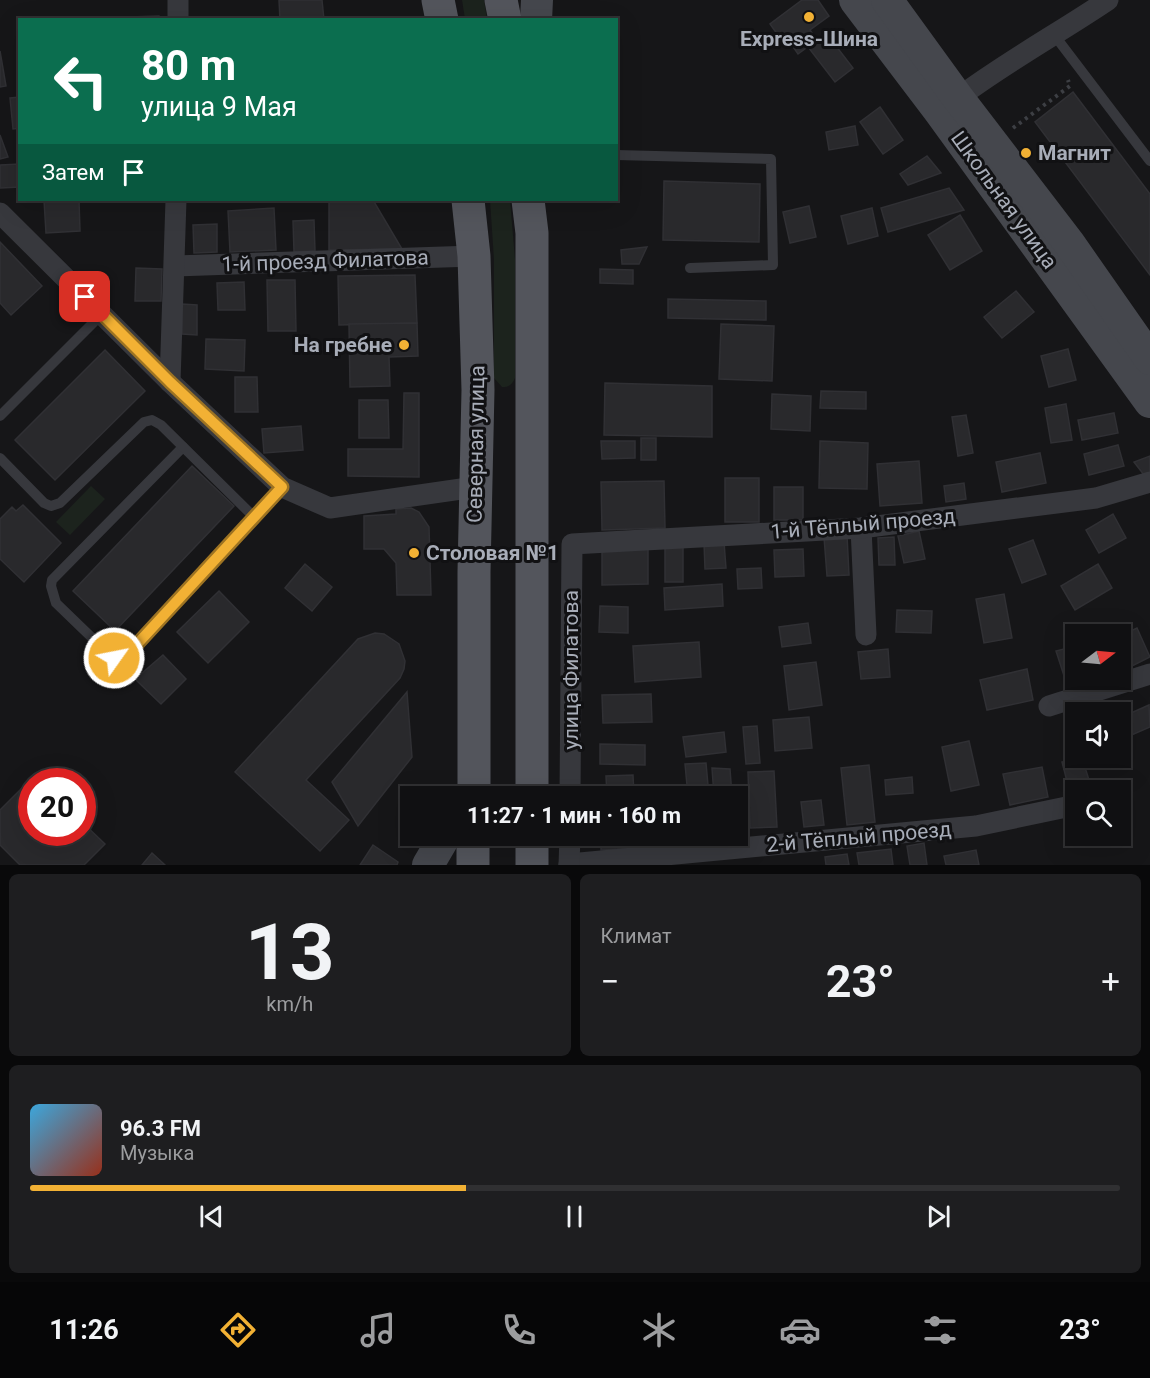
<!DOCTYPE html>
<html lang="ru">
<meta charset="utf-8">
<style>
:root{--surface:#101012;--page:#1e1e20;--text:#f1f3f6;--muted:#9c9d9f;--line:#303032;--accent:#f2b134}
body{margin:0;font-family:Roboto,sans-serif;background:var(--page);color:var(--text);height:100vh;display:flex;flex-direction:column;font-size:22px;white-space:nowrap}
*{box-sizing:border-box;margin:0}
p{font-size:20px;color:var(--muted)}
.icon{flex:none;width:33px;height:33px;fill:none;stroke:currentColor;stroke-width:2;stroke-linecap:round;stroke-linejoin:round}
.map{position:relative;height:865px;overflow:hidden}
.panel{display:flex;flex-direction:column;gap:9px;padding:9px;background:#09090a;flex:1}
.panel>*{flex:none}
.guide{position:absolute;left:18px;top:18px;width:600px;height:183px;border-radius:0px;box-shadow:0 6px 24px #0002,0 0 0 2px var(--line);background:#0b6e4f;color:#fff;overflow:hidden}
.needle{width:39px;rotate:74deg}
.tools{position:absolute;left:1065px;top:624px;display:grid;gap:12px}
.tools a{display:grid;place-items:center;width:66px;height:66px;border-radius:0px;background:var(--surface);box-shadow:0 6px 24px #0002,0 0 0 2px var(--line);font-size:30px}
.speed{position:absolute;left:18px;top:768px;display:flex;gap:12px;font-size:30px;font-weight:700;text-align:center}
.speed>*{display:grid;place-content:center;width:78px;height:78px;border-radius:50%;background:var(--surface);box-shadow:0 6px 24px #0002,0 0 0 2px var(--line);line-height:1}
.speed .limit{border:9px solid #d22;background:#fff;color:#111}
.pin{position:absolute;display:grid;place-items:center;width:51px;height:51px;color:#fff;margin:-26px;border-radius:12px;box-shadow:0 3px 9px #0006}
.me{position:absolute;width:66px;margin:-33px;rotate:57deg;stroke-linejoin:round;filter:drop-shadow(0 0 4px #0008)}
.turn{display:flex;align-items:center;gap:21px;height:126px;padding:0 24px;font-size:27px}
.turn .icon{width:78px;height:78px;stroke-width:2.5}
.turn b{display:block;font-size:42px;line-height:51px}
.then{display:flex;align-items:center;height:57px;padding:0 24px;background:#0003;gap:12px;font-size:22px}
.big{font-size:45px;font-weight:700;line-height:1.1}
.panel .tile{flex:1;display:flex;flex-direction:column;justify-content:center;gap:9px;min-width:0;padding:0 21px;border-radius:9px;background:var(--page)}
.panel .dial{align-items:center;gap:0}
.dial b{font-size:78px;line-height:1}
.song{display:flex;align-items:center;gap:18px}
.cover{width:72px;height:72px;border-radius:9px;background:linear-gradient(135deg,hsl(200 70% 55%),hsl(10 70% 35%))}
.played{height:6px;border-radius:3px;background:linear-gradient(90deg,var(--accent) 40%,var(--line) 40%)}
.keys{display:flex;justify-content:space-around;direction:ltr}
.heat{display:flex;justify-content:space-between;align-items:center;font-size:33px;direction:ltr}
.panel .tiles{flex:1;display:grid;gap:9px;grid-template-columns:1fr 1fr}
.tile:last-child{grid-column:span 2}
.trip{position:absolute;left:400px;top:786px;width:348px;height:60px;border-radius:0px;background:var(--surface);box-shadow:0 6px 24px #0002,0 0 0 2px var(--line);font-weight:700;line-height:60px;text-align:center}
.tabs{display:flex;height:96px;justify-content:space-around;align-items:center;background:#060607;color:var(--muted)}
.tabs .icon{width:42px;height:42px}
.tabs .current{color:var(--accent)}
.tabs b{font-size:27px;color:var(--text)}
.map>svg:first-child{display:block}
</style>
<div class="map">
<svg width="1150" height="865" viewBox="0 0 1150 865">
<rect width="100%" height="100%" fill="#161618"/>
<g fill="#1c231d">
<polygon points="462,0 484,0 487,19 465,19"/>
<path d="M490,200H510L515,259V378C512,385 509,387 502,387L494,378V260Z"/>
<polygon points="91,486 105,499 70,535 56,522"/>
</g>
<g fill="#29292c" stroke="#303034" stroke-width="1.5">
<polygon points="279,0 322,0 324,20 280,20"/>
<polygon points="802,0 818,0 829,16 810,30 817,40 798,54 787,38 782,41 770,24"/>
<polygon points="159,16 160,20 130,20 130,17"/>
<polygon points="826,33 853,68 835,82 808,47"/>
<polygon points="0,51 6,86 0,87"/>
<polygon points="1073,92 1150,194 1150,275 1035,122"/>
<polygon points="20,97 20,128 13,129 10,98"/>
<polygon points="880,107 903,140 883,154 860,122"/>
<polygon points="855,126 858,145 829,150 826,132"/>
<polygon points="0,135 8,157 0,159"/>
<polygon points="927,156 941,173 908,185 900,174"/>
<polygon points="20,164 20,187 0,188 0,165"/>
<polygon points="664,181 760,184 759,242 663,240"/>
<polygon points="949,188 964,210 888,232 881,208"/>
<polygon points="44,200 79,200 80,231 46,233"/>
<polygon points="329,200 373,200 402,249 329,250"/>
<polygon points="809,206 816,237 790,243 783,212"/>
<polygon points="274,208 276,250 230,252 228,211"/>
<polygon points="872,208 878,236 848,244 841,216"/>
<polygon points="960,215 982,251 950,270 928,235"/>
<polygon points="314,220 315,251 294,252 293,221"/>
<polygon points="217,224 217,252 194,253 193,225"/>
<polygon points="0,242 42,286 11,315 0,303"/>
<polygon points="647,247 639,264 622,264 621,250"/>
<polygon points="136,268 162,269 161,301 135,301"/>
<polygon points="600,269 633,270 633,284 600,283"/>
<polygon points="415,275 417,323 339,325 338,276"/>
<polygon points="267,280 295,280 296,331 268,331"/>
<polygon points="244,282 245,310 218,310 217,283"/>
<polygon points="1016,291 1034,312 1002,338 984,317"/>
<polygon points="668,299 766,301 766,320 668,318"/>
<polygon points="182,304 197,305 197,335 182,334"/>
<polygon points="417,323 418,356 389,357 390,386 350,387 349,324"/>
<polygon points="721,324 774,326 772,381 719,379"/>
<polygon points="206,339 245,340 244,371 205,369"/>
<polygon points="1068,349 1076,380 1049,387 1041,356"/>
<polygon points="105,350 145,391 55,480 15,440"/>
<polygon points="235,377 257,377 258,412 235,412"/>
<polygon points="605,383 712,386 712,437 604,435"/>
<polygon points="821,391 866,392 866,409 820,408"/>
<polygon points="404,393 419,393 419,477 348,476 348,449 403,449"/>
<polygon points="772,394 811,396 810,431 771,429"/>
<polygon points="359,400 388,400 389,438 359,438"/>
<polygon points="1066,404 1072,440 1051,443 1045,408"/>
<polygon points="1114,413 1118,433 1082,440 1078,420"/>
<polygon points="966,415 973,453 958,456 952,417"/>
<polygon points="301,426 303,450 264,453 262,429"/>
<rect x="641" y="438" width="15" height="22"/>
<polygon points="601,441 635,441 635,458 602,459"/>
<polygon points="820,441 868,443 867,489 819,488"/>
<polygon points="1118,445 1124,466 1089,475 1084,454"/>
<polygon points="1040,453 1046,483 1002,492 996,462"/>
<polygon points="1150,456 1150,474 1144,475 1134,462"/>
<polygon points="919,461 922,503 880,506 877,464"/>
<polygon points="192,466 234,506 115,631 73,591"/>
<rect x="725" y="478" width="34" height="44"/>
<polygon points="664,481 665,528 602,530 601,482"/>
<polygon points="964,483 966,499 946,502 944,486"/>
<rect x="774" y="487" width="29" height="33"/>
<polygon points="23,505 61,543 24,582 0,559 0,519 12,507 16,511"/>
<polygon points="411,508 419,512 429,527 431,595 397,595 396,563 384,549 364,549 364,516 396,514 396,509"/>
<polygon points="1113,514 1126,538 1099,553 1086,530"/>
<polygon points="919,531 925,559 904,563 898,536"/>
<polygon points="847,535 849,575 827,576 824,537"/>
<polygon points="894,537 895,565 879,565 878,538"/>
<polygon points="1033,540 1046,574 1022,583 1009,549"/>
<polygon points="724,542 726,568 705,569 704,543"/>
<rect x="665" y="543" width="18" height="39"/>
<polygon points="602,548 648,548 648,584 602,585"/>
<polygon points="803,549 804,576 775,577 774,550"/>
<polygon points="305,564 332,587 312,611 285,588"/>
<polygon points="1098,564 1112,588 1075,610 1061,586"/>
<polygon points="761,568 762,588 738,589 737,569"/>
<polygon points="722,584 723,606 665,610 664,588"/>
<polygon points="219,591 249,622 208,663 177,632"/>
<polygon points="1004,594 1012,638 984,643 976,599"/>
<polygon points="600,606 628,607 628,633 599,632"/>
<polygon points="897,610 932,611 931,633 896,632"/>
<polygon points="808,623 811,643 782,647 779,627"/>
<polygon points="1137,628 1150,657 1128,668 1120,653 1120,636"/>
<polygon points="375,633 384,634 399,644 405,661 404,669 400,678 306,780 349,820 320,851 235,772 358,639"/>
<polygon points="699,642 701,677 635,682 633,646"/>
<polygon points="1076,646 1076,680 1094,680 1068,688 1056,651"/>
<polygon points="888,649 890,677 861,679 858,652"/>
<polygon points="163,655 186,679 161,704 135,679"/>
<polygon points="816,662 822,705 789,710 784,666"/>
<polygon points="1027,669 1033,700 987,710 980,680"/>
<polygon points="407,692 412,757 358,826 332,782"/>
<polygon points="651,694 652,722 603,723 602,695"/>
<polygon points="1099,701 1103,712 1076,712 1076,742 1066,712"/>
<polygon points="1149,705 1150,727 1127,737 1120,718"/>
<polygon points="809,717 812,748 775,751 773,720"/>
<polygon points="757,726 760,763 746,764 743,727"/>
<polygon points="724,732 726,752 686,757 683,737"/>
<polygon points="969,741 979,785 951,791 942,747"/>
<polygon points="600,744 645,745 645,765 600,764"/>
<polygon points="1078,758 1082,758 1090,783 1069,789 1062,762"/>
<polygon points="706,763 709,796 688,796 685,764"/>
<polygon points="869,765 875,822 847,825 841,768"/>
<polygon points="1042,767 1048,797 1010,805 1003,774"/>
<polygon points="712,768 730,769 732,796 714,796"/>
<polygon points="774,771 777,827 750,828 748,772"/>
<polygon points="35,775 42,782 32,782 32,832 82,832 82,822 105,844 84,865 20,865 0,845 0,810"/>
<polygon points="633,775 634,796 607,796 606,776"/>
<polygon points="912,777 913,793 886,795 885,780"/>
<polygon points="821,800 824,825 804,827 801,802"/>
<polygon points="1120,808 1126,834 1120,835"/>
<polygon points="601,836 642,836 643,848 601,850"/>
<polygon points="1090,836 1118,836 1092,842"/>
<polygon points="924,843 927,865 910,865 907,846"/>
<polygon points="373,845 398,862 397,865 360,865"/>
<polygon points="891,849 893,865 859,865 857,853"/>
<polygon points="976,850 979,865 946,865 944,856"/>
<polygon points="152,853 165,865 142,865"/>
<polygon points="847,854 849,865 826,865 825,857"/>
</g>
<g fill="none" stroke-linecap="round" stroke-linejoin="round">
<polyline stroke="#3d3f44" stroke-width="4" stroke-dasharray="3 4.5" stroke-linecap="butt" points="1013,128 1070,86 1068,80"/>
<g stroke="#37383d" stroke-width="10">
<polyline points="1055,36 1150,161"/>
<polyline points="616,155 771,159 773,265 690,268"/>
<polyline points="0,416 102,314"/>
<polyline points="183,447 52,580 51,586 56,603 114,659 122,658 128,654 282,487"/>
<polyline points="0,458 44,503 51,506 60,503 144,422 152,420 161,425 254,517"/>
</g>
<g stroke="#37383d" stroke-width="21">
<polyline points="178,20 178,0"/>
<path d="M958,98C1006,62 1059,33 1108,0"/>
<polyline points="0,213 170,382 282,487 330,508 475,487"/>
<polyline points="175,266 474,256"/>
<polyline points="170,382 176,200"/>
<polyline points="861,528 866,635"/>
<polyline points="1049,706 1150,674"/>
<polyline points="570,796 572,544 861,528 1096,498 1150,482"/>
<polyline points="569,864 976,826 1076,805"/>
<polyline points="569,865 570,836"/>
</g>
<g stroke="#45474d" stroke-width="32">
<polyline points="855,0 940,112 1150,402"/>
<polyline points="887,0 958,98 1069,243 1150,359"/>
<polyline points="536,20 537,0"/>
<polyline points="428,865 445,836"/>
</g>
<g stroke="#53555c" stroke-width="33">
<polyline points="438,0 442,20"/>
<polyline points="501,0 505,20"/>
<polyline points="468,200 474,256 478,390 474,572 474,796"/>
<polyline points="528,200 532,233 532,796"/>
<polyline points="532,836 532,865"/>
<polyline points="473,865 473,836"/>
</g>
</g>
<g fill="none" stroke-linecap="round" stroke-linejoin="round">
<defs>
<polyline id="route" points="85,297 170,382 282,487 128,654 122,658 114,658"/>
</defs>
<use href="#route" stroke="#9d7322" stroke-width="15"/>
<use href="#route" stroke="#f2b134" stroke-width="10"/>
</g>
<g fill="#f2b134" stroke="#111113" stroke-width="2">
<circle cx="809" cy="17" r="6"/>
<circle cx="1026" cy="153" r="6"/>
<circle cx="404" cy="345" r="6"/>
<circle cx="414" cy="553" r="6"/>
</g>
<g text-anchor="middle" stroke-width="6" stroke-linejoin="round" paint-order="stroke">
<g font-size="21" font-weight="bold" fill="#a8adb8" stroke="#111113" text-anchor="start">
<text x="809" y="46" text-anchor="middle">Express-Шина</text>
<text x="1038" y="160">Магнит</text>
<text x="392" y="352" text-anchor="end">На гребне</text>
<text x="426" y="560">Столовая №1</text>
</g>
<g font-size="21" fill="#a8adb8" stroke="#111113">
<text transform="translate(1004 200) rotate(54)" y="7">Школьная улица</text>
<text transform="translate(325 261) rotate(-2)" y="7">1-й проезд Филатова</text>
<text transform="translate(476 444) rotate(-89)" y="7">Северная улица</text>
<text transform="translate(863 524) rotate(-5)" y="7">1-й Тёплый проезд</text>
<text transform="translate(571 670) rotate(-90)" y="7">улица Филатова</text>
<text transform="translate(859 837) rotate(-5)" y="7">2-й Тёплый проезд</text>
</g>
</g>
</svg>
<div class="tools">
<a><svg class="needle" viewBox="-14 -14 28 28"><path d="M0-13l5 13h-10z" fill="#e53935"/><path d="M0 13l5-13h-10z" fill="#9c9d9f"/></svg></a>
<a><svg class="icon" aria-label="sound" viewBox="0 0 24 24"><path d="M4 9h4l5-4v14l-5-4H4zM17 9q2 3 0 6"/></svg></a>
<a><svg class="icon" aria-label="search" viewBox="0 0 24 24"><circle cx="10" cy="10" r="6"/><path d="M15 15l6 6"/></svg></a>
</div>
<div class="speed"><div class="limit">20</div></div>
<div class="pin" style="left:85px;top:297px;background:#d93025"><svg class="icon" aria-label="arrive" viewBox="0 0 24 24"><path d="M6 21V4h12l-3 4 3 4H6"/></svg></div>
<svg class="me" style="left:114px;top:658px" viewBox="-20 -20 40 40"><circle r="17" fill="#f2b134" stroke="#fff" stroke-width="3"/><path d="M0-11L8 9 0 5-8 9z" fill="#fff"/></svg>
<div class="trip">11:27 · 1 мин · 160 m</div>
<div class="guide">
<div class="turn"><svg class="icon" aria-label="left" viewBox="0 0 24 24"><path d="M17 20v-9H6M10 6l-5 5 5 5"/></svg><div><b>80 m</b>улица 9 Мая</div></div>
<div class="then">Затем<svg class="icon" aria-label="arrive" viewBox="0 0 24 24"><path d="M6 21V4h12l-3 4 3 4H6"/></svg></div>
</div>
</div>
<section class="panel">
<div class="tiles">
<div class="tile dial"><b>13</b><p>km/h</p></div>
<div class="tile"><p>Климат</p>
<div class="heat"><a>−</a><b class="big">23°</b><a>+</a></div>
</div>
<div class="tile">
<div class="song"><i class="cover"></i><div><b>96.3 FM</b><p>Музыка</p></div></div>
<div class="played"></div>
<div class="keys"><svg class="icon" aria-label="previous" viewBox="0 0 24 24"><path d="M18 5L8 12l10 7zM5 5v14"/></svg><svg class="icon" aria-label="pause" viewBox="0 0 24 24"><path d="M8 5v14M16 5v14"/></svg><svg class="icon" aria-label="next" viewBox="0 0 24 24"><path d="M6 5l10 7-10 7zM19 5v14"/></svg></div>
</div>
</div>
</section>
<nav class="tabs">
<b>11:26</b>
<svg class="icon current" aria-label="directions" viewBox="0 0 24 24"><path d="M12 3l9 9-9 9-9-9zM9 14v-3h6M13 9l2 2-2 2"/></svg>
<svg class="icon" aria-label="music" viewBox="0 0 24 24"><path d="M9 18V5l10-2v13"/><circle cx="6" cy="18" r="3"/><circle cx="16" cy="16" r="3"/></svg>
<svg class="icon" aria-label="phone" viewBox="0 0 24 24"><path d="M5 4h4l2 5-3 2q2 4 5 5l2-3 5 2v4C11 20 4 13 5 4z"/></svg>
<svg class="icon" aria-label="climate" viewBox="0 0 24 24"><path d="M12 3v18M4 7l16 10M4 17L20 7"/></svg>
<svg class="icon" aria-label="car" viewBox="0 0 24 24"><path d="M5 17H2v-5l4-1 3-4h7l3 4 3 1v5h-3M9 17h6M6 11h13"/><circle cx="7" cy="17" r="2"/><circle cx="17" cy="17" r="2"/></svg>
<svg class="icon" aria-label="filters" viewBox="0 0 24 24"><path d="M4 7h16M4 17h16"/><circle cx="9" cy="7" r="2"/><circle cx="15" cy="17" r="2"/></svg>
<b>23°</b>
</nav>
